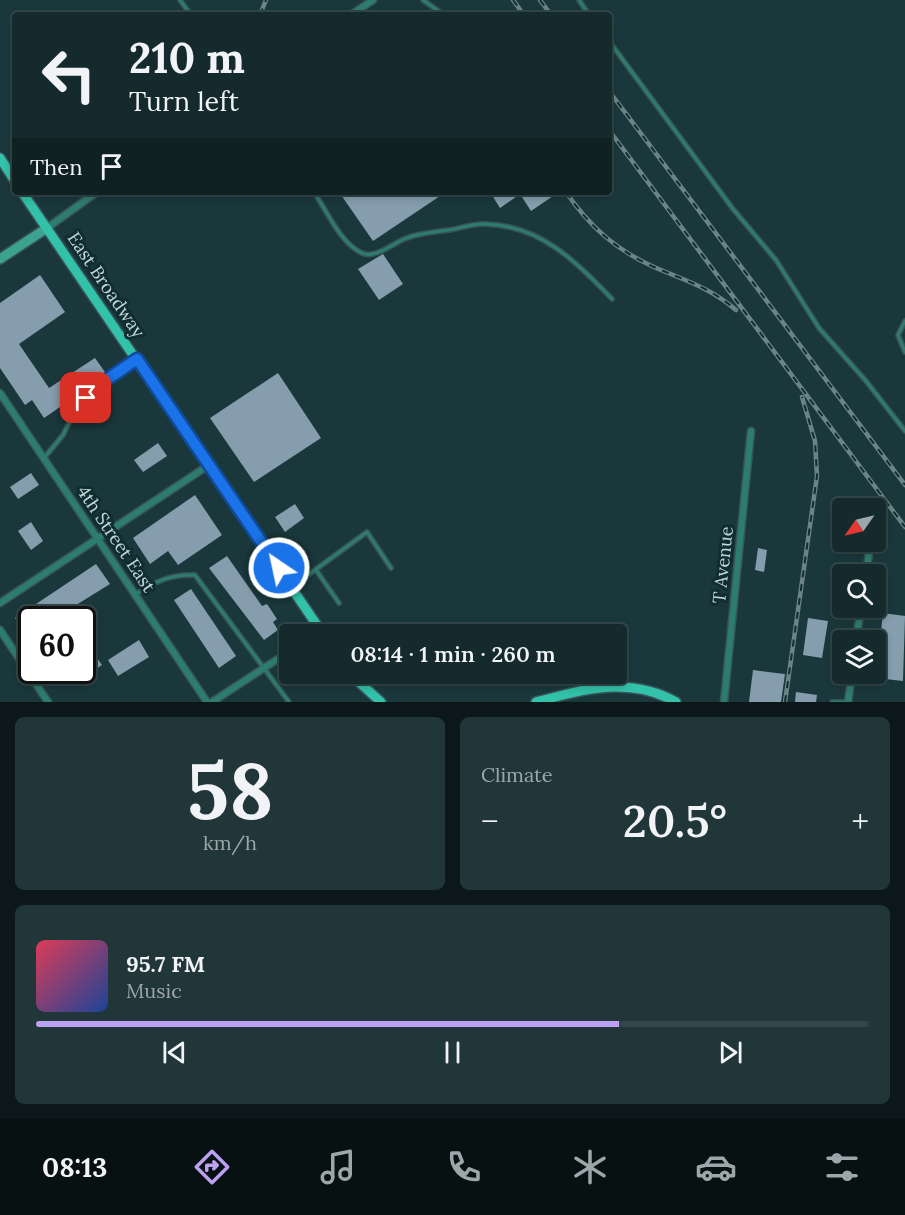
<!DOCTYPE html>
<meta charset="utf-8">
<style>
:root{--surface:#142a2d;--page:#213639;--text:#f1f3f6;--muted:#9da7aa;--line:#334649;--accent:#bca0f2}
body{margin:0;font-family:Lora,serif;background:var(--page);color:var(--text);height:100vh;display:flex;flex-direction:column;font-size:22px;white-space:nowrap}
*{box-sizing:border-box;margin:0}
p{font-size:20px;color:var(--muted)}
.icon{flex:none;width:33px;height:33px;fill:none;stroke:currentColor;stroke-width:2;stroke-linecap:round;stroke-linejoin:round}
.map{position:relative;height:702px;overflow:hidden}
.details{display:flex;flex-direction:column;gap:15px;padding:15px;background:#0b1719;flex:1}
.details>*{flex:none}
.top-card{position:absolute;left:12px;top:12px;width:600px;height:183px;border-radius:6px;box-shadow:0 3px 9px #0003,0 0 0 2px var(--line);background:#142a2d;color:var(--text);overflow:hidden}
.needle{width:39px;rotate:236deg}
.fabs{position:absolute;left:832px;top:498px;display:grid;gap:12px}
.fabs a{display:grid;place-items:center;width:54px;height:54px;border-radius:6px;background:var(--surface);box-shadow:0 3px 9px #0003,0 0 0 2px var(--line);font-size:30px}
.speed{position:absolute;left:18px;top:606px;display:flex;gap:12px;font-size:30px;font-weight:700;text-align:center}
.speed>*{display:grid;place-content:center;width:78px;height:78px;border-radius:50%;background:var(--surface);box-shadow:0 3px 9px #0003,0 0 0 2px var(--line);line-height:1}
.speed .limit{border:3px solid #111;border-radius:9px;background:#fff;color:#111}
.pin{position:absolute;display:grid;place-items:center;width:51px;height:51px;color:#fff;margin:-26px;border-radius:12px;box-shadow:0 3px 9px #0006}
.me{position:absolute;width:66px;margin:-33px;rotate:326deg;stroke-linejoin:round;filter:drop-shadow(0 0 4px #0008)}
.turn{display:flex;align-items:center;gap:21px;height:126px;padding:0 18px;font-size:27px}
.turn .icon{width:78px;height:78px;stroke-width:2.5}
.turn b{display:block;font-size:42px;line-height:51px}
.then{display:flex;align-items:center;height:57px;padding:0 18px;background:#0003;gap:12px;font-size:22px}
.big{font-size:45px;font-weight:600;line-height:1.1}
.details .tile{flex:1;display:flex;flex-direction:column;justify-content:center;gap:9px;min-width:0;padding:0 21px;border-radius:9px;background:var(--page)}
.details .dial{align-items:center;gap:0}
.dial b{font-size:78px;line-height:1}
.song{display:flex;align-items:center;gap:18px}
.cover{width:72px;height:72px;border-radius:9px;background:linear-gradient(135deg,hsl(350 70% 55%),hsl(220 70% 35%))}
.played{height:6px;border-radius:3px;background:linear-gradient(90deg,var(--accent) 70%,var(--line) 70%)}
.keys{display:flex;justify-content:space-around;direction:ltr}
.heat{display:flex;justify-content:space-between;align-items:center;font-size:33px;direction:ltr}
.details .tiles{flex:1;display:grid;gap:15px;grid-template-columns:1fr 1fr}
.tile:last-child{grid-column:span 2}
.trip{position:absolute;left:279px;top:624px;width:348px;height:60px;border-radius:6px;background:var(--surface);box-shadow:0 3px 9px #0003,0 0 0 2px var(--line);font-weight:600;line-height:60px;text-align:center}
.dock{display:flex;height:96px;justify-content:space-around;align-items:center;background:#081112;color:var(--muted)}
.dock .icon{width:42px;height:42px}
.dock .on{color:var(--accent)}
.dock b{font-size:27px;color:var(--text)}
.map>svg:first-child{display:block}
</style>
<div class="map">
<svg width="905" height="702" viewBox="0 0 905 702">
<rect width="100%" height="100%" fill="#1a383c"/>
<g fill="#859dad">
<polygon points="339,192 446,192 373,241"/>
<polygon points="490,192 559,192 531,211 520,194 500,208"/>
<polygon points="383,254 403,284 379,300 358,269"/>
<polygon points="40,275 65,312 19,344 49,388 95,358 107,375 44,418 32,400 25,405 0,368 0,303"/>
<polygon points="278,373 321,438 254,482 210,418"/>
<polygon points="158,443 167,456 143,472 134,460"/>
<polygon points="31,473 39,485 18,499 10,487"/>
<polygon points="195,495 222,535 178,565 168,551 150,564 133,538"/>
<polygon points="295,504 304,518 285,532 275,517"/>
<polygon points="31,522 43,541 31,550 18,531"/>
<polygon points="758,548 767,550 764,572 755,570"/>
<polygon points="227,556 262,606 267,604 277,619 273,622 278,630 264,640 209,568"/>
<polygon points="96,564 110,584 52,620 32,620 32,633 27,636 15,618"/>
<polygon points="191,589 236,656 219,668 174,600"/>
<polygon points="883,613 905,616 903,681 876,678"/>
<polygon points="808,618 828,621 822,658 803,655"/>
<polygon points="82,637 102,665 92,672 82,657"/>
<polygon points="139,640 149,657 118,676 108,660"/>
<polygon points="753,670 785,674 781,702 749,702"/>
<polygon points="796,692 817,695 816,702 795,702"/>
</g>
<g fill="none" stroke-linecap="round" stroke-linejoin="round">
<defs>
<g id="service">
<polyline points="180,0 191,15"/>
<polyline points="423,0 444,15"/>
<polyline points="579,0 589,15"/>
<polyline points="609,41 733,209 776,260 819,328 866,381 905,431"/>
<path d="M314,192C326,210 341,244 362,253C374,259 393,244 404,239C418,233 434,232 449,230C461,228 474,223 485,224C540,225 577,262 612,299"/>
<polyline points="905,321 898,335 905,352"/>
<polyline points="44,458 63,435 76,409 96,387 135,360"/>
<polyline points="316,570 339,603"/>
<polyline points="293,586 367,532 391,568"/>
<path d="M136,594C156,581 171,574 195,575L289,702"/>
<polyline points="832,702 845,702"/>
</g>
<g id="minor">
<polyline points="351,15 373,0"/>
<polyline points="47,228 97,192"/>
<polyline points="0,393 207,702"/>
<polyline points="866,574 870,546"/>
<polyline points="0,603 209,465"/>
<polyline points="0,630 48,702"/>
<polyline points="856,640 861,608"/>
<polyline points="212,702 290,651"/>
<polyline points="724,702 751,431"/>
<polyline points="848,702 852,674"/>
</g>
<polyline id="secondary" points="0,259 47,228"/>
<g id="primary">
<polyline points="0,158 15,181"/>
<polyline points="22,192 323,634"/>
<polyline points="350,674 381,702"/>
<path d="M536,702C584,689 630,676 676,702"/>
</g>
</defs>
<use href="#service" stroke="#395458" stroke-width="6"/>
<use href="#minor" stroke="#395458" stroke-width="9"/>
<use href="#secondary" stroke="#395458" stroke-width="12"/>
<use href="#primary" stroke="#395458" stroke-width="12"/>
<use href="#service" stroke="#2d7d6e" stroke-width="3"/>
<use href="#minor" stroke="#2d7d6e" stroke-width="6"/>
<use href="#secondary" stroke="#3ca290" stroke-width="9"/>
<use href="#primary" stroke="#32c1a9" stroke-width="9"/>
<defs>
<g id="rail">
<polyline points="513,0 524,15"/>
<polyline points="540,0 551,15"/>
<polyline points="260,15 266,0"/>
<polyline points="609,91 905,485"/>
<polyline points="609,130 905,527"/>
<path d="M566,192C589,226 616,250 654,267C684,280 711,288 736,310"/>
<polyline points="785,702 817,476 815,441 802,397"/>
</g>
</defs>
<use href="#rail" stroke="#6c8487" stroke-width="4.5"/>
<use href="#rail" stroke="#102e32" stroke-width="2" stroke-dasharray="7" stroke-linecap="butt"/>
</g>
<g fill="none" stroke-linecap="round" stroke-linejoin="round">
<defs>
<polyline id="route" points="86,398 96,387 137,359 279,568"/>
</defs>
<use href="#route" stroke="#114b97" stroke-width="15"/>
<use href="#route" stroke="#1a73e8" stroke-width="10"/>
</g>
<g text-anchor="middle" stroke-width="6" stroke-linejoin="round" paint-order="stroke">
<g font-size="18" fill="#c5d6d8" stroke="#102e32">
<text transform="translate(106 285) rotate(56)" y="6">East Broadway</text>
<text transform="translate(116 539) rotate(56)" y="6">4th Street East</text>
<text transform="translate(723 565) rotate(-84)" y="6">T Avenue</text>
</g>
</g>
</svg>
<div class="fabs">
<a><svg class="needle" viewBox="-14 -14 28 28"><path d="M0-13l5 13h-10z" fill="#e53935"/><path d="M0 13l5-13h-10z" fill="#9da7aa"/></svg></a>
<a><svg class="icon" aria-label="search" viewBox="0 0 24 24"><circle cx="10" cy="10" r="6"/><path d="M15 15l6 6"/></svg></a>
<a><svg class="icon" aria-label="layers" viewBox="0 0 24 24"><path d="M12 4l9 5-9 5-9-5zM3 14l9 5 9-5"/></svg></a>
</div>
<div class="speed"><div class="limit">60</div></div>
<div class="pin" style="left:86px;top:398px;background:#d93025"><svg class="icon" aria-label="arrive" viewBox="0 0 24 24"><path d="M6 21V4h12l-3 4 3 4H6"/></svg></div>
<svg class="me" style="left:279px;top:568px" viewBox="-20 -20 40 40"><circle r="17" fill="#1a73e8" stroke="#fff" stroke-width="3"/><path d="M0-11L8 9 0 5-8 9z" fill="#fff"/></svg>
<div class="trip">08:14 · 1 min · 260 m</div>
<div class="top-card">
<div class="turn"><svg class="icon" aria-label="left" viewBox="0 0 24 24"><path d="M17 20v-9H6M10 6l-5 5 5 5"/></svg><div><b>210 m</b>Turn left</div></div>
<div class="then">Then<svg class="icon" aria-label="arrive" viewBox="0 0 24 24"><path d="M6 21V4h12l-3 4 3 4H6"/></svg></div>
</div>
</div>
<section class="details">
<div class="tiles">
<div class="tile dial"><b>58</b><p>km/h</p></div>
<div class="tile"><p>Climate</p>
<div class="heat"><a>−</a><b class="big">20.5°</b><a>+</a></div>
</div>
<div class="tile">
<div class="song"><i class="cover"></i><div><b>95.7 FM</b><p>Music</p></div></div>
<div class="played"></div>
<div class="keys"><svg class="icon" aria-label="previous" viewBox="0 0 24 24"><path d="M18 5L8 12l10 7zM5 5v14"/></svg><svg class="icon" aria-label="pause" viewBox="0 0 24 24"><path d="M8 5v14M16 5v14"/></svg><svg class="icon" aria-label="next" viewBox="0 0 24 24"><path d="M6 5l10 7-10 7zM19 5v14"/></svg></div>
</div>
</div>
</section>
<nav class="dock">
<b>08:13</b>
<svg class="icon on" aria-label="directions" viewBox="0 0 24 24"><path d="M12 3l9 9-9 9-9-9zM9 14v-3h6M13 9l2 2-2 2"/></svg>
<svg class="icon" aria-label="music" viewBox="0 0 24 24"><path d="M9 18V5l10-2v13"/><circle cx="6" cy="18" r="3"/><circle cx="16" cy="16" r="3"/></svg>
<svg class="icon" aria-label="phone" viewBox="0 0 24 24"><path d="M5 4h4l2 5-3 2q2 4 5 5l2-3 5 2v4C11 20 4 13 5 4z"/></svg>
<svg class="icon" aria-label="climate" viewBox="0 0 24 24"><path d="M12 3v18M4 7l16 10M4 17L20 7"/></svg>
<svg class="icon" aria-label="car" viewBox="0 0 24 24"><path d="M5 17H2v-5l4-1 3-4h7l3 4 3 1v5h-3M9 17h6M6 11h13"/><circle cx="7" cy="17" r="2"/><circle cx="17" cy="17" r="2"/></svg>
<svg class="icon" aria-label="filters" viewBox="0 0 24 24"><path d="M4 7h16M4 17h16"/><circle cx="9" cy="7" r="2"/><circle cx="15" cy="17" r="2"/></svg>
</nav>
